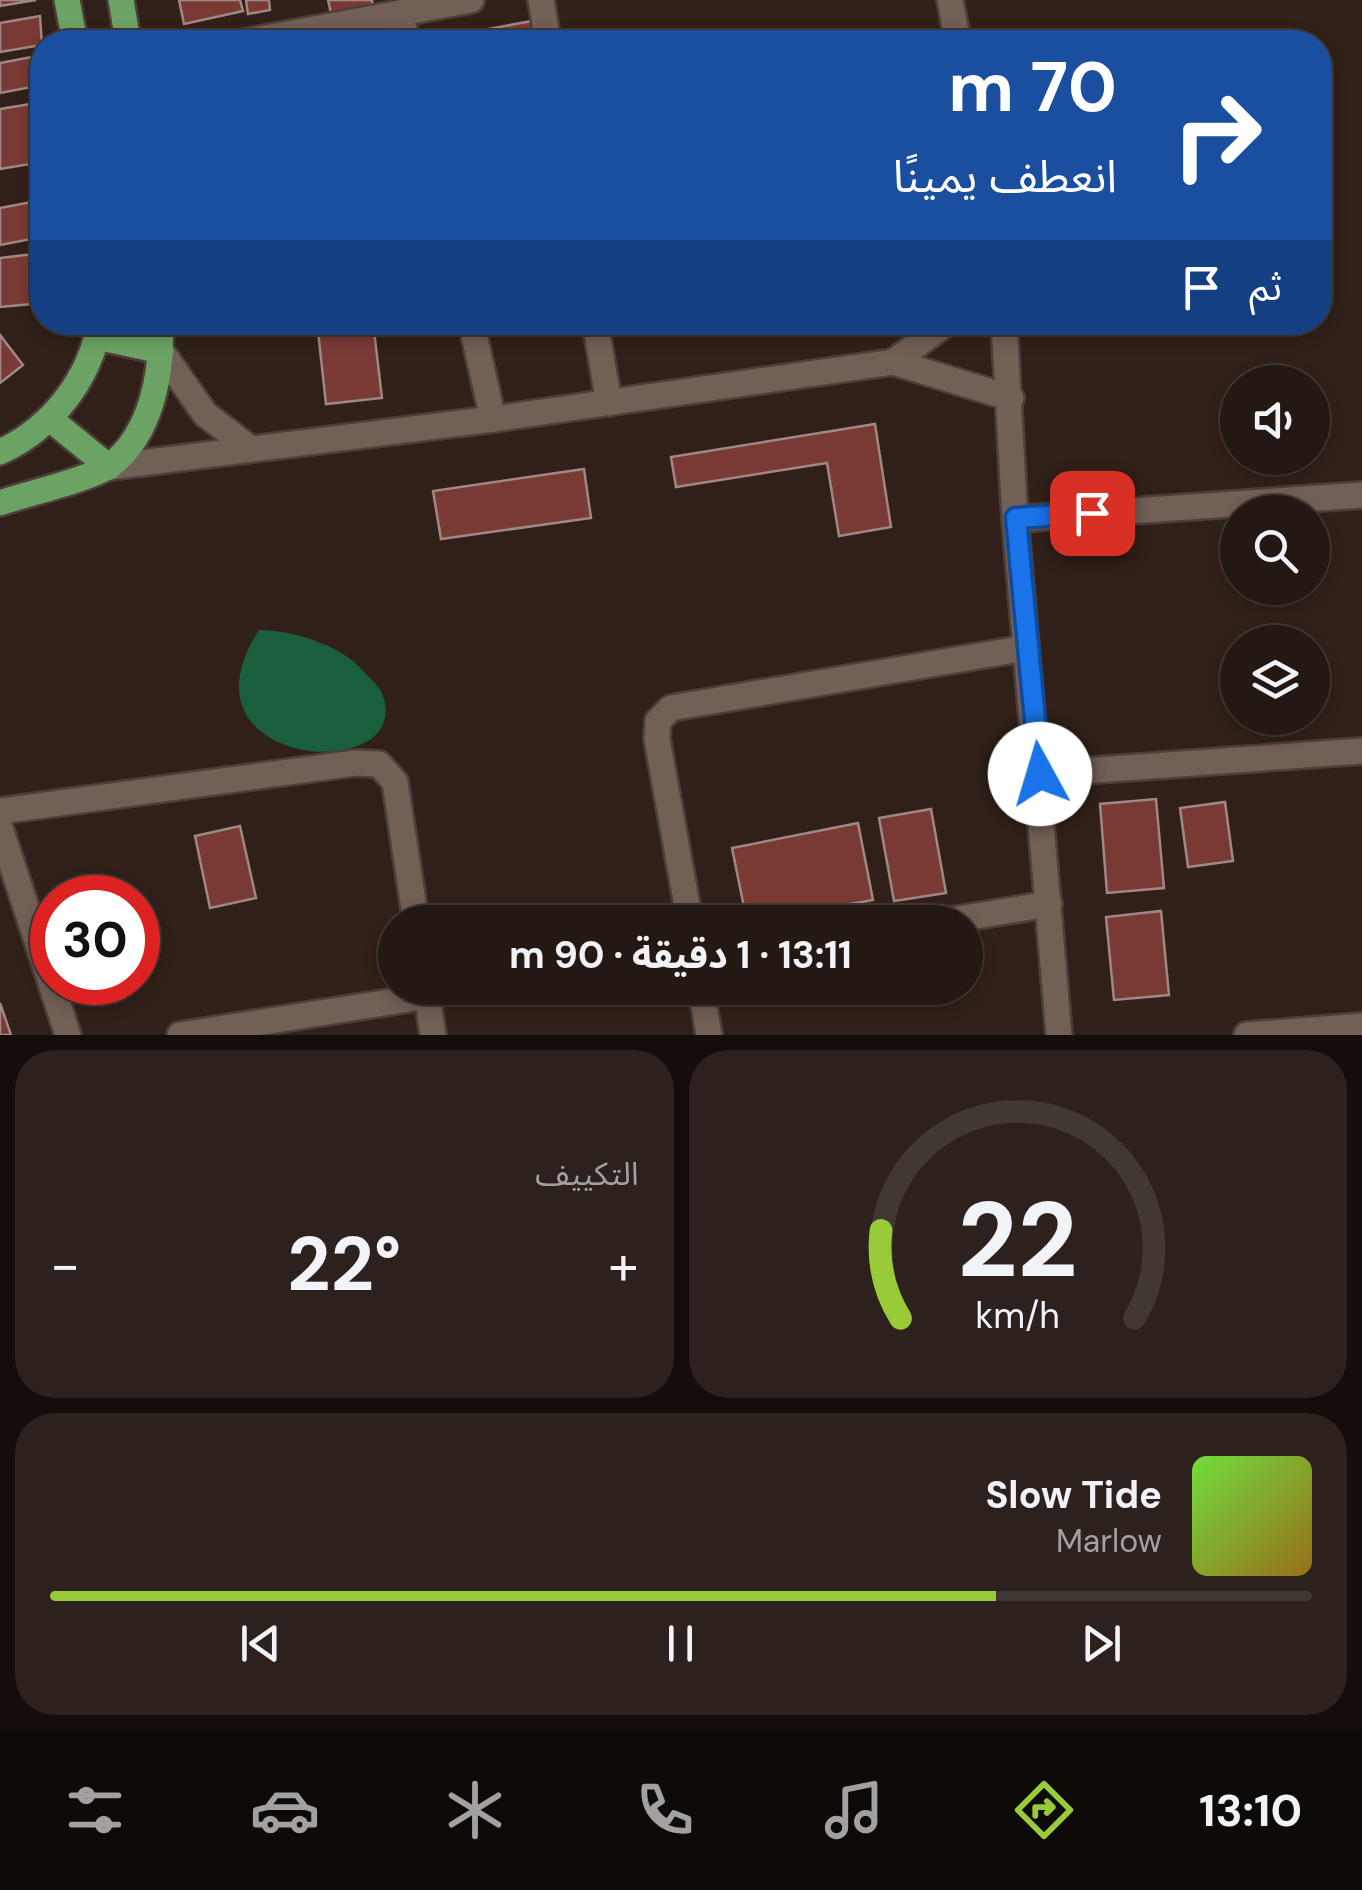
<!DOCTYPE html>
<html lang="ar">
<meta charset="utf-8">
<style>
:root{--surface:#241813;--page:#2c211c;--text:#f1f3f6;--muted:#a3a0a0;--line:#413733;--accent:#98cb37}
body{margin:0;font-family:"DM Sans","Noto Sans Arabic",sans-serif;background:var(--page);color:var(--text);direction:rtl;height:100vh;display:flex;flex-direction:column;font-size:38px;white-space:nowrap}
*{box-sizing:border-box;margin:0}
p{font-size:32px;color:var(--muted)}
.icon{flex:none;width:55px;height:55px;fill:none;stroke:currentColor;stroke-width:2;stroke-linecap:round;stroke-linejoin:round}
.map{position:relative;height:1035px;overflow:hidden;direction:ltr}
.sheet{display:flex;flex-direction:column;gap:15px;padding:15px;background:#140d0a;flex:1}
.sheet>*{flex:none}
.banner{position:absolute;left:30px;top:30px;width:1302px;height:305px;border-radius:40px;box-shadow:0 5px 15px #0003,0 0 0 2px var(--line);direction:rtl;background:#1a4fa0;color:#fff;overflow:hidden}
.tools{position:absolute;left:1220px;top:365px;display:grid;gap:20px}
.tools a{display:grid;place-items:center;width:110px;height:110px;border-radius:50%;background:var(--surface);box-shadow:0 5px 15px #0003,0 0 0 2px var(--line);font-size:50px}
.speed{position:absolute;left:30px;top:875px;display:flex;gap:20px;font-size:50px;font-weight:700;text-align:center}
.speed>*{display:grid;place-content:center;width:130px;height:130px;border-radius:50%;background:var(--surface);box-shadow:0 5px 15px #0003,0 0 0 2px var(--line);line-height:1}
.speed .limit{border:15px solid #d22;background:#fff;color:#111}
.pin{position:absolute;display:grid;place-items:center;width:85px;height:85px;color:#fff;margin:-42px;border-radius:20px;box-shadow:0 5px 15px #0006}
.me{position:absolute;width:110px;margin:-55px;rotate:354deg;stroke-linejoin:round;filter:drop-shadow(0 0 8px #0008)}
.turn{display:flex;align-items:center;gap:35px;height:210px;padding:0 50px;font-size:45px}
.turn .icon{width:130px;height:130px;stroke-width:2.5}
.turn b{display:block;font-size:70px;line-height:85px}
.then{display:flex;align-items:center;height:95px;padding:0 50px;background:#0003;gap:20px;font-size:38px}
.big{font-size:75px;font-weight:700;line-height:1.1}
.sheet .widget{flex:1;display:flex;flex-direction:column;justify-content:center;gap:15px;min-width:0;padding:0 35px;border-radius:40px;background:var(--page)}
.sheet .dial{align-items:center;gap:0}
.dial svg{height:260px;overflow:visible;fill:none;stroke:var(--line);stroke-width:7;stroke-linecap:round;text-anchor:middle}
.dial text{fill:var(--text);stroke:none}
.song{display:flex;align-items:center;gap:30px}
.cover{width:120px;height:120px;border-radius:15px;background:linear-gradient(135deg,hsl(100 70% 55%),hsl(40 70% 35%))}
.played{height:10px;border-radius:5px;background:linear-gradient(90deg,var(--accent) 75%,var(--line) 75%)}
.keys{display:flex;justify-content:space-around;direction:ltr}
.heat{display:flex;justify-content:space-between;align-items:center;font-size:55px;direction:ltr}
.sheet .tiles{flex:1;display:grid;gap:15px;grid-template-columns:1fr 1fr}
.widget:last-child{grid-column:span 2}
.trip{position:absolute;left:378px;top:905px;width:605px;height:100px;border-radius:50px;background:var(--surface);box-shadow:0 5px 15px #0003,0 0 0 2px var(--line);font-weight:700;line-height:100px;text-align:center;direction:rtl}
.menu{display:flex;height:160px;justify-content:space-around;align-items:center;background:#0e0a08;color:var(--muted)}
.menu .icon{width:70px;height:70px}
.menu .active{color:var(--accent)}
.menu b{font-size:45px;color:var(--text)}
.map>svg:first-child{display:block}
</style>
<div class="map">
<svg width="1362" height="1035" viewBox="0 0 1362 1035">
<rect width="100%" height="100%" fill="#302019"/>
<path fill="#195f3d" d="M259,630C292,630 342,645 364,672C370,678 381,688 383,696C414,786 169,769 259,630Z"/>
<g fill="#7a3a34" stroke="#9e8784" stroke-width="2.5">
<polygon points="0,0 36,0 0,6"/>
<polygon points="179,0 240,0 243,11 184,24"/>
<polygon points="246,0 269,0 270,10 248,14"/>
<polygon points="328,0 372,0 373,6 331,13"/>
<polygon points="40,16 42,45 0,52 0,23"/>
<polygon points="537,20 541,42 452,42 451,36"/>
<polygon points="42,55 42,85 0,93 0,63"/>
<polygon points="42,102 42,162 0,169 0,109"/>
<polygon points="42,200 42,237 0,245 0,208"/>
<polygon points="42,253 42,303 0,307 0,258"/>
<polygon points="317,322 373,322 382,398 326,404"/>
<polygon points="0,335 23,365 0,383"/>
<polygon points="875,424 891,527 839,536 827,463 676,487 671,457"/>
<polygon points="584,469 591,518 441,539 433,491"/>
<polygon points="1156,799 1164,888 1107,893 1100,804"/>
<polygon points="1225,802 1233,861 1188,867 1180,808"/>
<polygon points="931,809 946,893 894,901 879,818"/>
<polygon points="858,823 873,900 747,922 732,848"/>
<polygon points="240,826 256,898 210,908 195,836"/>
<polygon points="1161,911 1169,995 1114,1000 1106,917"/>
<polygon points="0,1003 11,1035 0,1035"/>
</g>
<g fill="none" stroke-linecap="round" stroke-linejoin="round">
<defs>
<g id="minor">
<polyline points="541,0 548,42"/>
<polyline points="950,0 958,42"/>
<polyline points="400,13 407,42"/>
<polyline points="245,42 471,0"/>
<polyline points="471,322 493,419"/>
<polyline points="595,322 609,403"/>
<polyline points="1004,322 1015,519 1059,1035"/>
<polyline points="161,351 205,414 248,447"/>
<polyline points="893,362 948,322"/>
<polyline points="109,467 493,419 893,362 1011,398"/>
<polyline points="1015,519 1362,495"/>
<polyline points="1040,774 1362,751"/>
<polyline points="0,811 355,763 379,764 395,782 416,922"/>
<polyline points="0,828 68,1035"/>
<polyline points="690,922 657,739 658,721 671,708 1026,648"/>
<polyline points="940,922 1049,904"/>
<polyline points="426,988 433,1035"/>
<polyline points="701,988 709,1035"/>
<polyline points="180,1035 428,996"/>
<polyline points="1247,1035 1362,1026"/>
</g>
<g id="major">
<polyline points="67,0 75,42"/>
<polyline points="121,0 128,42"/>
<polyline points="97,337 161,351"/>
<polyline points="50,419 109,467"/>
<path d="M0,452C52,428 90,379 100,322"/>
<path d="M0,503C25,494 92,479 111,465C152,433 163,371 160,322"/>
</g>
</defs>
<use href="#minor" stroke="#4c3e39" stroke-width="30"/>
<use href="#major" stroke="#4c3e39" stroke-width="30"/>
<use href="#minor" stroke="#725f56" stroke-width="25"/>
<use href="#major" stroke="#6ba364" stroke-width="25"/>
</g>
<g fill="none" stroke-linecap="round" stroke-linejoin="round">
<defs>
<polyline id="route" points="1040,774 1016,518 1092,513"/>
</defs>
<use href="#route" stroke="#114b97" stroke-width="25"/>
<use href="#route" stroke="#1a73e8" stroke-width="18"/>
</g>
</svg>
<div class="tools">
<a><svg class="icon" aria-label="sound" viewBox="0 0 24 24"><path d="M4 9h4l5-4v14l-5-4H4zM17 9q2 3 0 6"/></svg></a>
<a><svg class="icon" aria-label="search" viewBox="0 0 24 24"><circle cx="10" cy="10" r="6"/><path d="M15 15l6 6"/></svg></a>
<a><svg class="icon" aria-label="layers" viewBox="0 0 24 24"><path d="M12 4l9 5-9 5-9-5zM3 14l9 5 9-5"/></svg></a>
</div>
<div class="speed"><div class="limit">30</div></div>
<div class="pin" style="left:1092px;top:513px;background:#d93025"><svg class="icon" aria-label="arrive" viewBox="0 0 24 24"><path d="M6 21V4h12l-3 4 3 4H6"/></svg></div>
<svg class="me" style="left:1040px;top:774px" viewBox="-20 -20 40 40"><circle r="19" fill="#fff"/><path d="M0-13L10 11 0 6-10 11z" fill="#1a73e8"/></svg>
<div class="trip">13:11 · 1 دقيقة · 90 m</div>
<div class="banner">
<div class="turn"><svg class="icon" aria-label="right" viewBox="0 0 24 24"><path d="M7 20v-9h11M14 6l5 5-5 5"/></svg><div><b>70 m</b>انعطف يمينًا</div></div>
<div class="then">ثم<svg class="icon" aria-label="arrive" viewBox="0 0 24 24"><path d="M6 21V4h12l-3 4 3 4H6"/></svg></div>
</div>
</div>
<section class="sheet">
<div class="tiles">
<div class="widget dial"><svg viewBox="0 0 100 80">
<path d="M14 69A42 42 0 1 1 86 69"/>
<path d="M14 69A42 42 0 0 1 8 42" stroke="#98cb37"/>
<text x="50" y="56" font-size="32" font-weight="700">22</text>
<text x="50" y="72" font-size="11">km/h</text>
</svg></div>
<div class="widget"><p>التكييف</p>
<div class="heat"><a>−</a><b class="big">22°</b><a>+</a></div>
</div>
<div class="widget">
<div class="song"><i class="cover"></i><div><b>Slow Tide</b><p>Marlow</p></div></div>
<div class="played"></div>
<div class="keys"><svg class="icon" aria-label="previous" viewBox="0 0 24 24"><path d="M18 5L8 12l10 7zM5 5v14"/></svg><svg class="icon" aria-label="pause" viewBox="0 0 24 24"><path d="M8 5v14M16 5v14"/></svg><svg class="icon" aria-label="next" viewBox="0 0 24 24"><path d="M6 5l10 7-10 7zM19 5v14"/></svg></div>
</div>
</div>
</section>
<nav class="menu">
<b>13:10</b>
<svg class="icon active" aria-label="directions" viewBox="0 0 24 24"><path d="M12 3l9 9-9 9-9-9zM9 14v-3h6M13 9l2 2-2 2"/></svg>
<svg class="icon" aria-label="music" viewBox="0 0 24 24"><path d="M9 18V5l10-2v13"/><circle cx="6" cy="18" r="3"/><circle cx="16" cy="16" r="3"/></svg>
<svg class="icon" aria-label="phone" viewBox="0 0 24 24"><path d="M5 4h4l2 5-3 2q2 4 5 5l2-3 5 2v4C11 20 4 13 5 4z"/></svg>
<svg class="icon" aria-label="climate" viewBox="0 0 24 24"><path d="M12 3v18M4 7l16 10M4 17L20 7"/></svg>
<svg class="icon" aria-label="car" viewBox="0 0 24 24"><path d="M5 17H2v-5l4-1 3-4h7l3 4 3 1v5h-3M9 17h6M6 11h13"/><circle cx="7" cy="17" r="2"/><circle cx="17" cy="17" r="2"/></svg>
<svg class="icon" aria-label="filters" viewBox="0 0 24 24"><path d="M4 7h16M4 17h16"/><circle cx="9" cy="7" r="2"/><circle cx="15" cy="17" r="2"/></svg>
</nav>
